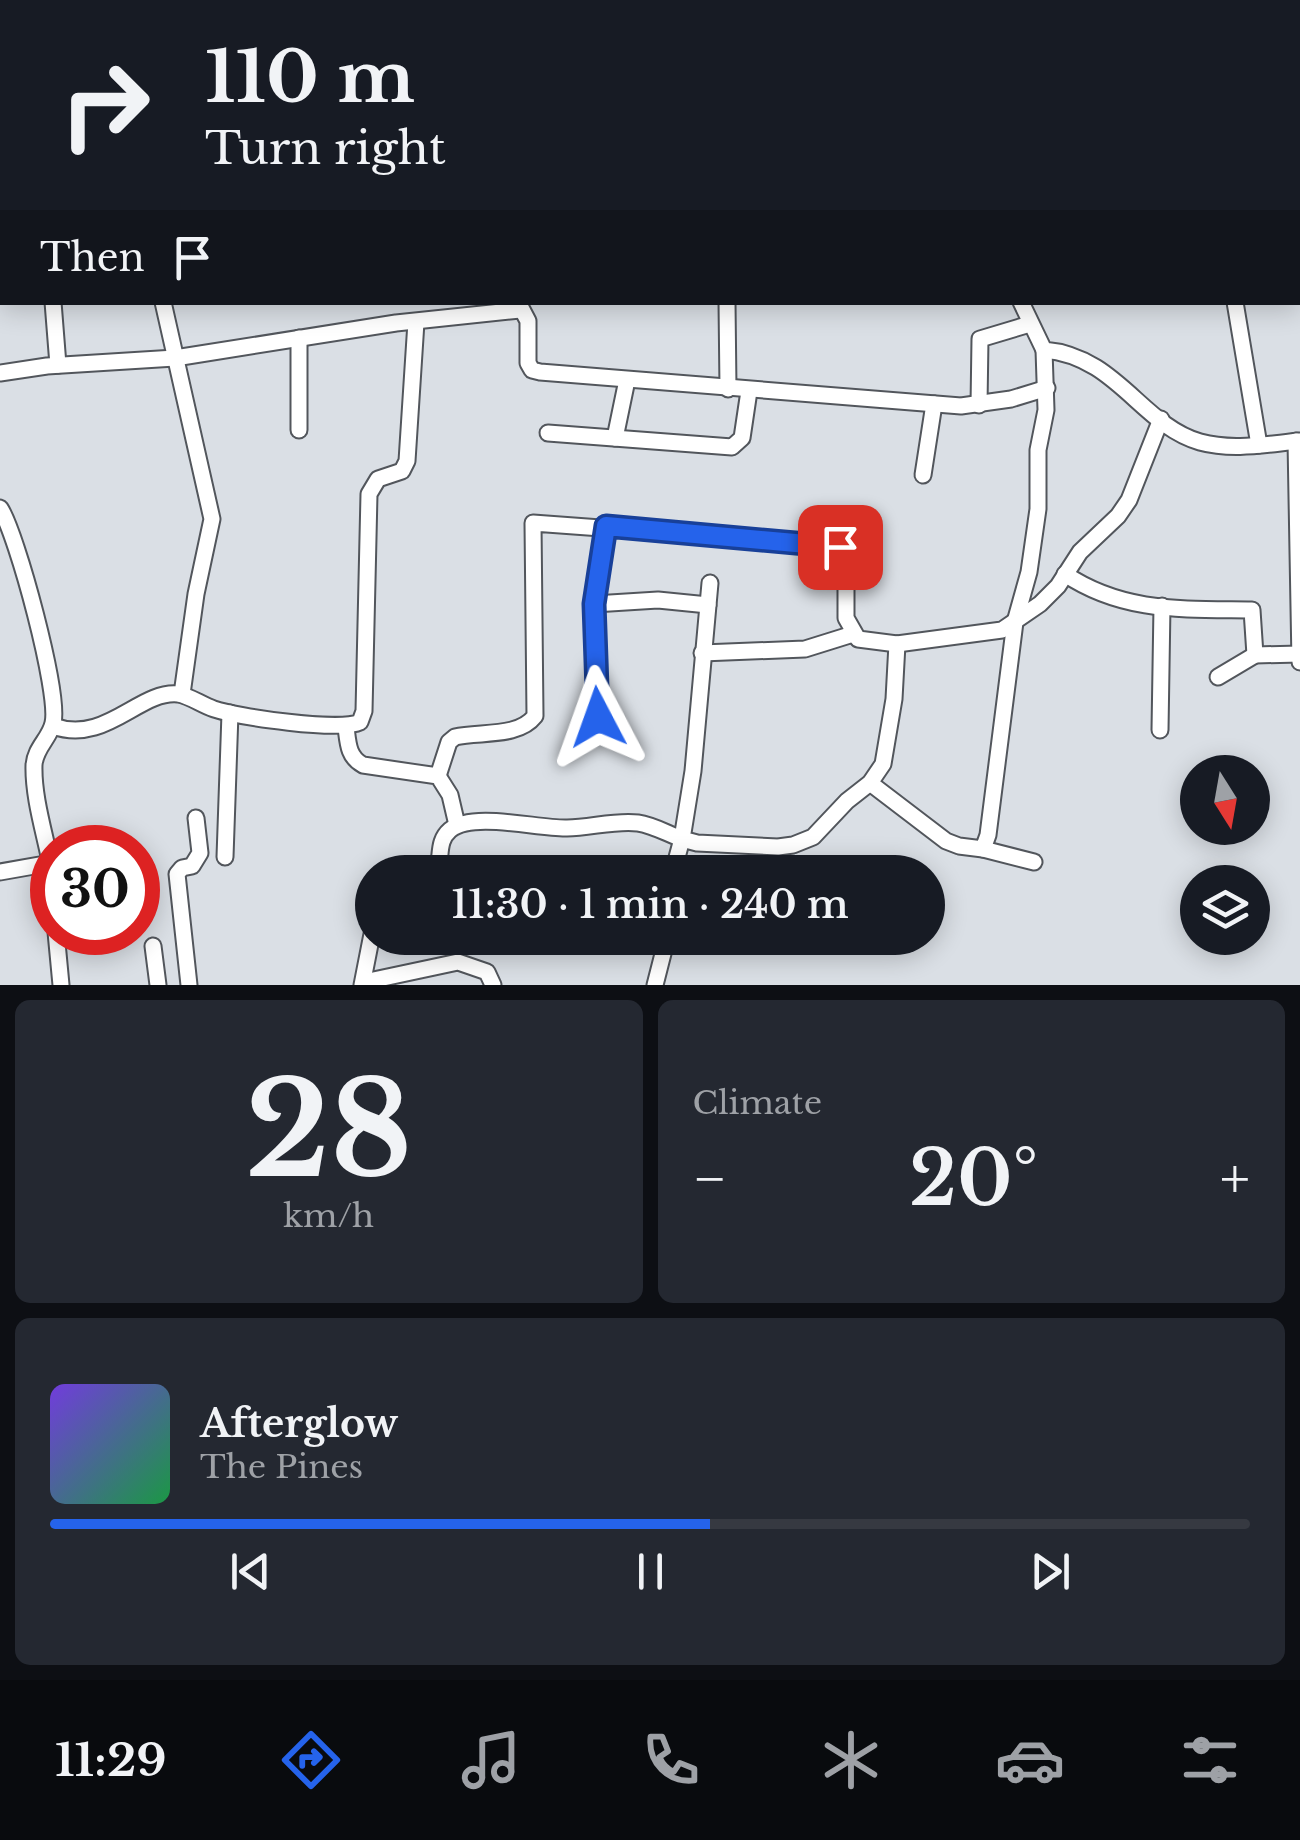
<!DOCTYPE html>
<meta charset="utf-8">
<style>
:root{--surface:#171b24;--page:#242831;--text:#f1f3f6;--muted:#9ea1a6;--line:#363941;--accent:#2563eb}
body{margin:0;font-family:"Libre Baskerville",serif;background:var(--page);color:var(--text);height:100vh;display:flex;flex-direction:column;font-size:38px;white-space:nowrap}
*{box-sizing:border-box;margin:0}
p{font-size:32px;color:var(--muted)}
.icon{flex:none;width:55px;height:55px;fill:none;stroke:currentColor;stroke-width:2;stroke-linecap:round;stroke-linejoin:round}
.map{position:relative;height:985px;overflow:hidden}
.side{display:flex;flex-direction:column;gap:15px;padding:15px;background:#0d0f14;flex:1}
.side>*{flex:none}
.banner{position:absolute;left:0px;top:0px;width:1300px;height:305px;box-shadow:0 5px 25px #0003;background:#171b24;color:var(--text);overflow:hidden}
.needle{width:65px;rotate:169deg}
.fabs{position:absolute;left:1180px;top:755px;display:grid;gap:20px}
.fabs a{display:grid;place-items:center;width:90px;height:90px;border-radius:50%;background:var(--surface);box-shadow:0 5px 25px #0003;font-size:50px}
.speed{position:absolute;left:30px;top:825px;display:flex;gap:20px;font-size:50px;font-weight:700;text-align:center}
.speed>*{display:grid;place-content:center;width:130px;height:130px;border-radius:50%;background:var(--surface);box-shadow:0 5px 25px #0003;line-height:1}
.speed .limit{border:15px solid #d22;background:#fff;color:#111}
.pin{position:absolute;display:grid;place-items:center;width:85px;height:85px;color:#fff;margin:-42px;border-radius:20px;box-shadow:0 5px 15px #0006}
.me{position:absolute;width:110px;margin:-55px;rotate:356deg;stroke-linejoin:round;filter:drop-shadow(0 0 8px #0008)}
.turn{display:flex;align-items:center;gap:35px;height:210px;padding:0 40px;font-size:45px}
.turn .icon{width:130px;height:130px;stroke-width:2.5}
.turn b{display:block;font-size:70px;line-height:85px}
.then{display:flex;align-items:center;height:95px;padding:0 40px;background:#0003;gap:20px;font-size:38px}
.big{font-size:75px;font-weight:600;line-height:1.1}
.side .tile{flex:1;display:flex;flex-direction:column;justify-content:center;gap:15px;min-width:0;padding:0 35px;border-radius:15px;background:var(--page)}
.side .dial{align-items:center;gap:0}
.dial b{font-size:130px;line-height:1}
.song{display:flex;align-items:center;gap:30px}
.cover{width:120px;height:120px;border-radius:15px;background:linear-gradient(135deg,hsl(260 70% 55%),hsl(140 70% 35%))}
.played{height:10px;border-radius:5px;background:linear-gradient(90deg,var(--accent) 55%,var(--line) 55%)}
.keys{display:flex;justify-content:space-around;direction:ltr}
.heat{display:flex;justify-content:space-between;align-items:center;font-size:55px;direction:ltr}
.side .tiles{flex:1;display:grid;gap:15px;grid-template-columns:1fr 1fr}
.tile:last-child{grid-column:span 2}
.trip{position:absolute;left:355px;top:855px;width:590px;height:100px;border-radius:50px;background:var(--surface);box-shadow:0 5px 25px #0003;font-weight:600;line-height:100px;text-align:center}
.tabs{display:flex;height:160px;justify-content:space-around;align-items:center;background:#090b0e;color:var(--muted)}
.tabs .icon{width:70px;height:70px}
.tabs .selected{color:var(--accent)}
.tabs b{font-size:45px;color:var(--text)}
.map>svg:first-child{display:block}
</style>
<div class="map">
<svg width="1300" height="985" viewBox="0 0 1300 985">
<rect width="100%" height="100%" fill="#dadfe5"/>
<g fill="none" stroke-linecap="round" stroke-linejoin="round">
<defs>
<g id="minor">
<polyline points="15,0 15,2"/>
<polyline points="447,0 447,2"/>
<polyline points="599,0 600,2"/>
<polyline points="918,0 919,2"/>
<polyline points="1097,0 1097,2"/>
<polyline points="283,2 288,0"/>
<polyline points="1298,16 1300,15"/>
<polyline points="0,125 2,124"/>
<polyline points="53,302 58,365"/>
<polyline points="163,302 212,519 196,594 182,694"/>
<polyline points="518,302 528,321 528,363 532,370 540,372 961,406 1011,399 1047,388"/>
<polyline points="727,302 728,389"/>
<path d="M1021,302L1044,350C1117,356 1141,425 1200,442C1233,451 1267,444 1300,441"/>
<polyline points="1235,302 1259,445"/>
<polyline points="299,338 299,430"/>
<polyline points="0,373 47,366 175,358 396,323 520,310"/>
<polyline points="979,405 980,339 1030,324"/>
<polyline points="548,433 732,447 742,438 749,391"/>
<polyline points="615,438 627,380"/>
<polyline points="1296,441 1300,662"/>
<polyline points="923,475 934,404"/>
<path d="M0,508C17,534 60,694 53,723C50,738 35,748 34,765C33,799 46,837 52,871"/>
<path d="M1065,574C1123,613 1184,609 1252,610L1255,655L1300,654"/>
<polyline points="710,583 693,771 682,839 697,843 778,847 793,845 813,837 847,801 870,783 883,764 894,699 897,644"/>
<polyline points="594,604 658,600 708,605"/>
<polyline points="702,653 805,649 853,634"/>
<polyline points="1218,677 1255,655"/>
<polyline points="598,717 594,604 606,526"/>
<path d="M53,726C106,745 139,690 178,694C190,696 202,705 214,709C238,717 340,732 360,722L364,711L369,494L378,479L402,471L407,461L416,322"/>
<path d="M346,727C348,743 348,757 363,765L438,776L450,795L457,825"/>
<polyline points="1160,730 1162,606"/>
<path d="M438,776L449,742L455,737C480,731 518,738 535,716L533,523L833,545L846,552V618L858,639L897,644L1002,630L1040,604L1058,586L1080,552L1118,516L1129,500L1161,419"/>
<polyline points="870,783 946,841 959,846 983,849 988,835 1015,622 1029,572 1038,509 1038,450 1046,410 1044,350"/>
<polyline points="983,849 1034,862"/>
<polyline points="225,857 230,713"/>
<polyline points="0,872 51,863"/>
<path d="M436,872C443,858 436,842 450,830C473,811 538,829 567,828C590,828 615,820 638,823C653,825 668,834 682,839L673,872"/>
<polyline points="56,932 61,985"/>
<polyline points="153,946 158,985"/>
<polyline points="364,982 458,962 487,972 493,985"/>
<polyline points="189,985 177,874 182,868 192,866 200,853 196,818"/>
<polyline points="362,985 372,934"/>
<polyline points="655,985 667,938"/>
</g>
</defs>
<use href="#minor" stroke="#52565c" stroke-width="19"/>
<use href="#minor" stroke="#fff" stroke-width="15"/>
</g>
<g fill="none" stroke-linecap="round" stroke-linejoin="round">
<defs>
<polyline id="route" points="598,717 594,604 606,526 840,547"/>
</defs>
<use href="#route" stroke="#184099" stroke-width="25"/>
<use href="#route" stroke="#2563eb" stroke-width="18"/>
</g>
</svg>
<div class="fabs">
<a><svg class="needle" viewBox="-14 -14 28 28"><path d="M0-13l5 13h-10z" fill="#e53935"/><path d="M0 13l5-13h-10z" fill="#9ea1a6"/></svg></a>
<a><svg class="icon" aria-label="layers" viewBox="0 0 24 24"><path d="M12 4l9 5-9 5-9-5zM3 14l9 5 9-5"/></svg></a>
</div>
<div class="speed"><div class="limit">30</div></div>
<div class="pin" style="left:840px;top:547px;background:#d93025"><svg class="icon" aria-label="arrive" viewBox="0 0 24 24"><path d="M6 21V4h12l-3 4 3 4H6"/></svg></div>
<svg class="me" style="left:598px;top:717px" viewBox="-20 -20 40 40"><path d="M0-17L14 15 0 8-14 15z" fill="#2563eb" stroke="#fff" stroke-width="4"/></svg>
<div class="trip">11:30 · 1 min · 240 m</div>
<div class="banner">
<div class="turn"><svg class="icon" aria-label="right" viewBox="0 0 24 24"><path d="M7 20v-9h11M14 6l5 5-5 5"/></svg><div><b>110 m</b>Turn right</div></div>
<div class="then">Then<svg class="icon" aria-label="arrive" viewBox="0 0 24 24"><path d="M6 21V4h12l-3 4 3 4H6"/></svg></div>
</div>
</div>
<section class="side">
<div class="tiles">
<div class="tile dial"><b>28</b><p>km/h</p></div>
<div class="tile"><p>Climate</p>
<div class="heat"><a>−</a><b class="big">20°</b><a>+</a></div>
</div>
<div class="tile">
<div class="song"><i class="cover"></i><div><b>Afterglow</b><p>The Pines</p></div></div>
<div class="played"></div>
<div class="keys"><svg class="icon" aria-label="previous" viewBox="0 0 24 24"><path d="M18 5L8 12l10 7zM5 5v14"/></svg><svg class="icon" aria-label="pause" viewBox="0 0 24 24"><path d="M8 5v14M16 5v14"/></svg><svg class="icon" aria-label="next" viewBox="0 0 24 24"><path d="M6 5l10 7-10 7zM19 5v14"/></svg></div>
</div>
</div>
</section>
<nav class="tabs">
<b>11:29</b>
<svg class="icon selected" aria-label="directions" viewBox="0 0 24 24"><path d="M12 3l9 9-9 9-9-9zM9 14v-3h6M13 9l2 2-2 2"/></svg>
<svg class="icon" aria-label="music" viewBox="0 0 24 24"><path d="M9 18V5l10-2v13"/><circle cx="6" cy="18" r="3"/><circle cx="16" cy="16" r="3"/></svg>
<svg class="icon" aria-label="phone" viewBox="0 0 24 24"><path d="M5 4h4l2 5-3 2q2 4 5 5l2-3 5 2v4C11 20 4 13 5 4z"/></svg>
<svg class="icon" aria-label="climate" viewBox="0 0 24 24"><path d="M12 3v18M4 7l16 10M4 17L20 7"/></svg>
<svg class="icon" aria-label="car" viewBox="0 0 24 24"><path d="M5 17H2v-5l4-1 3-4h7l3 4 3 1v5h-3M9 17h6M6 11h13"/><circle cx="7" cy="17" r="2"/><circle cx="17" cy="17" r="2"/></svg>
<svg class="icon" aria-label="filters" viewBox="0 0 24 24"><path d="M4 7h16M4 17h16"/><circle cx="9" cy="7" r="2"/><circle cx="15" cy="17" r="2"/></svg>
</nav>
